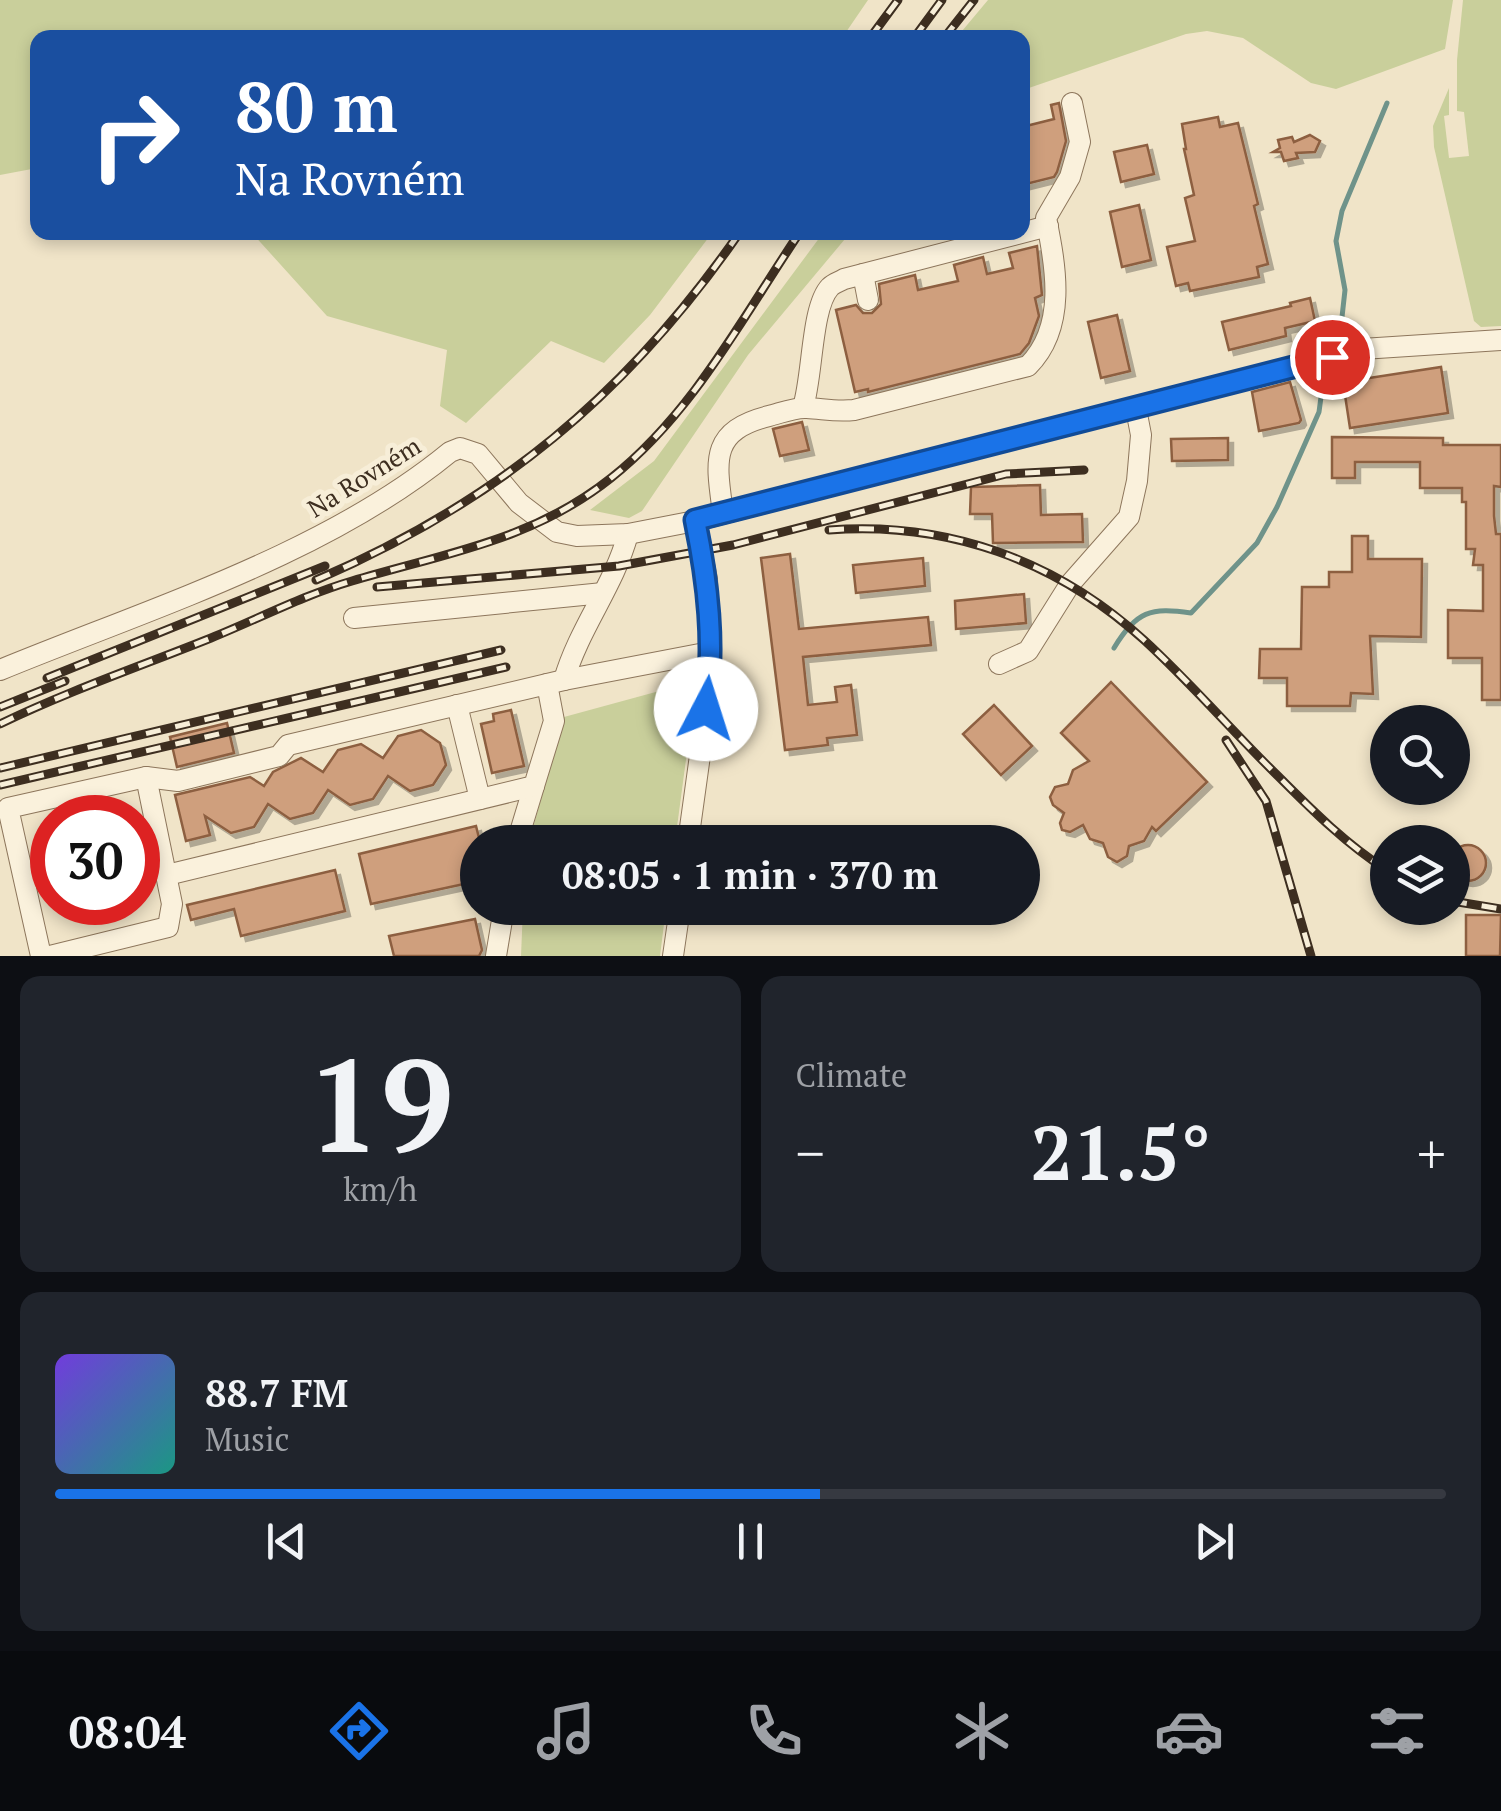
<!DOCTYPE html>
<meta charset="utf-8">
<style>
:root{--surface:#171b24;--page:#20242c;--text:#f1f3f6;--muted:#9ea1a6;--line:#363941;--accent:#1a73e8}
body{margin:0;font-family:"PT Serif",serif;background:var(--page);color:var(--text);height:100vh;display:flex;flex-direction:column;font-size:38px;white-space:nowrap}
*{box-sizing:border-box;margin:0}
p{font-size:32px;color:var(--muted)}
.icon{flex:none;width:55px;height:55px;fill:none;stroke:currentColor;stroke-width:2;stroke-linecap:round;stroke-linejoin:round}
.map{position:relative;height:956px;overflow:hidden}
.details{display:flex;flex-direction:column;gap:20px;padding:20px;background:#0d0f14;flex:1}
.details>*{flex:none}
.top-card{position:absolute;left:30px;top:30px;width:1000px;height:210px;border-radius:20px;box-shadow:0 5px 15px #0003;background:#1a4fa0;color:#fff;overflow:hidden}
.fabs{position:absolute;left:1370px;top:705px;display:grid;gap:20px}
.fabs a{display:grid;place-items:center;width:100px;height:100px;border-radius:50%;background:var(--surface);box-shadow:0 5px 15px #0003;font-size:50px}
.speed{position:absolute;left:30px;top:795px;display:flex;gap:20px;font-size:50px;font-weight:700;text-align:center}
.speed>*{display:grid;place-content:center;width:130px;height:130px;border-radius:50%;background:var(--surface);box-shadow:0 5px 15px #0003;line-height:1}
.speed .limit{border:15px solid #d22;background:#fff;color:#111}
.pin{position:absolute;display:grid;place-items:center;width:85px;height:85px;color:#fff;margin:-42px;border:5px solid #fff;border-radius:50%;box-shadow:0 2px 10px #0007}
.me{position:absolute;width:110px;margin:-55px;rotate:5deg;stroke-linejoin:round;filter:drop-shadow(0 0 8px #0008)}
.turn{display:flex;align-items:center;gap:35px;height:210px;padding:0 40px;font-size:45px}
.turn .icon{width:130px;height:130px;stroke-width:2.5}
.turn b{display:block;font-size:70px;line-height:85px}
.big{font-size:75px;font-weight:600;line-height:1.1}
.details .card{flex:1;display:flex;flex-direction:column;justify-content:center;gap:15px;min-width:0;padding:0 35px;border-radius:20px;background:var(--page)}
.details .dial{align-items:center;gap:0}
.dial b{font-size:130px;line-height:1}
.song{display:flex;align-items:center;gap:30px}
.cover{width:120px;height:120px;border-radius:15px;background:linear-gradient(135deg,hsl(260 70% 55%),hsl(170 70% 35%))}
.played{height:10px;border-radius:5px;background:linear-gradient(90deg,var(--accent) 55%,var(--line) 55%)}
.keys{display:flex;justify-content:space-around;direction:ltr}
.heat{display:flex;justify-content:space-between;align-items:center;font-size:55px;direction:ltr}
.details .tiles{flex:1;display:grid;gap:20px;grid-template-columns:1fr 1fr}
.card:last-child{grid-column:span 2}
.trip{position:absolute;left:460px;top:825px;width:580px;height:100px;border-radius:50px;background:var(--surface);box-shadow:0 5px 15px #0003;font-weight:600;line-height:100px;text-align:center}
.tab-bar{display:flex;height:160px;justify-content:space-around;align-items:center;background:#090b0e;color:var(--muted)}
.tab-bar .icon{width:70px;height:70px}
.tab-bar .on{color:var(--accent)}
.tab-bar b{font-size:45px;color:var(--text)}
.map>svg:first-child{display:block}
</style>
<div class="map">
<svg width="1501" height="956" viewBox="0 0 1501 956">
<defs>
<filter id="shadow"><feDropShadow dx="5" dy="5" stdDeviation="0" flood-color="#0004"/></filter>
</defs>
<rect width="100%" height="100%" fill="#f0e4c8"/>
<g fill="#c9cf9b">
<polygon points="0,0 868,0 842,38 38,38 37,168 0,175"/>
<polygon points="988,0 1453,0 1445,49 1336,89 1311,83 1243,38 1207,31 1186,34 1023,90 1022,38 957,37"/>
<polygon points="1463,0 1501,0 1501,326 1481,327 1474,321 1434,147 1433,126 1449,88 1449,115 1444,116 1449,158 1469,156 1464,112 1457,111 1457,60"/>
<polygon points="252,233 712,233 650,315 604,363 551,341 466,423 440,406 447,350 327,316"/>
<polygon points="823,233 850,233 748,355 642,511 629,518 590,510 654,461"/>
<polygon points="674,687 693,707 675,842 529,842 564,717"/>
<polygon points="523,908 666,908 660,956 521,956"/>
</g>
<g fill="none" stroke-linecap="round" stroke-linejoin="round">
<g stroke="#6f938a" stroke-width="5">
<polyline points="1327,351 1342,317 1345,290 1336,241 1342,211 1387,103"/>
<path d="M1114,648C1136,611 1151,607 1191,613L1257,543L1277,507L1319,412L1325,367"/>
</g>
</g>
<g fill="#cf9f7d" stroke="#8d5f41" stroke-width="2.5" filter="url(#shadow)">
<polygon points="1059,103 1066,141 1057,172 1054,177 1022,185 1022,127 1054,119 1051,105"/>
<polygon points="1218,117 1220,127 1238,123 1258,204 1254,206 1268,264 1257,267 1259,277 1190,291 1188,283 1176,286 1167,247 1195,241 1185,198 1194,195 1184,149 1186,149 1182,124"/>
<polygon points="1310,135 1320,141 1315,152 1296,153 1298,158 1284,161 1281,152 1273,152 1280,148 1278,140 1292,137 1294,142"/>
<polygon points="1147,145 1154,174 1121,182 1114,152"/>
<polygon points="1139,205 1151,260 1122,267 1110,212"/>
<polygon points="1037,246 1042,295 1035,298 1039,316 1029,343 1020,354 868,392 868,389 855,392 836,310 856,305 863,313 872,313 881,304 879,284 915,275 918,290 958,281 954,265 983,257 987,274 1013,268 1009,253"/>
<polygon points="1310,298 1315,321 1285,328 1286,336 1229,350 1222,322 1291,306 1290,303"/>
<polygon points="1117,315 1130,371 1101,378 1088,322"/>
<polygon points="1441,367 1448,413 1350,428 1343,382"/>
<polygon points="1290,382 1301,420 1299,423 1259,431 1252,392"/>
<polygon points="802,422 809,450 780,456 773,429"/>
<polygon points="1332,437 1443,438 1443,445 1501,445 1501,487 1494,486 1494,516 1496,534 1501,534 1501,700 1482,700 1482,658 1448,658 1448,610 1483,611 1483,565 1473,565 1475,549 1466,549 1466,502 1462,502 1462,488 1420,488 1420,462 1355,462 1355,478 1332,478"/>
<polygon points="1228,438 1228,460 1172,461 1171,439"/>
<polygon points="1040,485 1041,515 1082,514 1083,542 993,543 992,514 970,514 971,487"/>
<polygon points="1352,536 1368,536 1368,559 1422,559 1421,637 1370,636 1373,694 1351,693 1350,706 1287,706 1287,678 1259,678 1260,649 1301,649 1302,587 1329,587 1329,572 1352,572"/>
<polygon points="790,554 799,629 928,617 931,645 803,657 808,705 837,702 835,687 851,685 857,735 827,738 828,745 785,750 761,558"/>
<polygon points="923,558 925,586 856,593 853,565"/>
<polygon points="1024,594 1026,623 956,629 955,601"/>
<polygon points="1111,682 1207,782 1156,831 1152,827 1144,841 1129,846 1127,856 1117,862 1108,857 1103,843 1090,839 1083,825 1070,832 1062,830 1060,823 1064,813 1053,805 1050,797 1055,787 1068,784 1073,770 1089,761 1061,733"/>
<polygon points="994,705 1032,746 1001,775 963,734"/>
<polygon points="511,710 524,766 492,773 481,724 494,721 493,714"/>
<polygon points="227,723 234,753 177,767 170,737"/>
<polygon points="421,730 440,743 446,765 433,785 410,791 388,776 373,799 350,805 328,790 313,813 290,819 268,804 254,827 231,833 205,816 210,835 186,841 175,795 250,777 264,786 273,772 301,758 323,772 338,750 361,744 383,758 398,736"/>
<polygon points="476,826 480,842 478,842 478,881 371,904 359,854"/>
<circle cx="1468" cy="863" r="18"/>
<polygon points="335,870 345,911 241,936 234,909 191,920 187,905"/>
<polygon points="1466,915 1501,915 1500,956 1466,956"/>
<polygon points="475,919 482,950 479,956 394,956 389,936"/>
</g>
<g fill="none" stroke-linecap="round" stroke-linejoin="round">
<defs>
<g id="minor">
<polyline points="863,274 868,300"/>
<path d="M803,407C813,376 811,307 830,287C834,283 839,282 844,279L1048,226"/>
<path d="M723,513C716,461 709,431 769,416C781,413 795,407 807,408C824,409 837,412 854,410L1028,366C1067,327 1056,267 1046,218L1070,177L1080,142L1072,103"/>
<polyline points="354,618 603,593"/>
<polyline points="999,664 1028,651 1070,584 1129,517 1137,481 1141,435 1136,409"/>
<path d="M0,670C148,609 326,554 450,452L460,448L478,454L519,503L557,532L577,536L628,534L695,521L1362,349L1501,340"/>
<path d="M564,680C579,628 614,586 628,534"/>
<polyline points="457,705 480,799"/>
<polyline points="517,842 534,786"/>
<polyline points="688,842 711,676 707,579 695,521"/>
<polyline points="167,875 534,786 554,721 547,684"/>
<polyline points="41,956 8,808 146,777 178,781 279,756 288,745 564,680 710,652"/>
<polyline points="50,956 168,927 172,904 146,777"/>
<polyline points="496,956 504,908"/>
<polyline points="673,956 680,908"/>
</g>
</defs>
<use href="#minor" stroke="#8d765c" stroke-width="22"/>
<use href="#minor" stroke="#faf1dc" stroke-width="20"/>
<defs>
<g id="rail">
<polyline points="870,38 898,0"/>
<polyline points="914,38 942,0"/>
<polyline points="944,38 974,0"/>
<path d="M829,530C947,521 1056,560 1144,640C1191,683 1233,732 1278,776C1313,811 1346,844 1388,871"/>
<path d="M316,580C497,502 627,395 740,232"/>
<polyline points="377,587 619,566 733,545 1006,474 1084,470"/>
<polyline points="47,678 325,566"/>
<polyline points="0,707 65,681"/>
<path d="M0,724C68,691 141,666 211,638C258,619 304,595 352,581C445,553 532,541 611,478C693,413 742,318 800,232"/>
<polyline points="1226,740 1266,801 1311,956"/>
<polyline points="0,768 501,650"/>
<polyline points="0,785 506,667"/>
<polyline points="1452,901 1501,909"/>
</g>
</defs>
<use href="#rail" stroke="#3d2e20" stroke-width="9"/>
<use href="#rail" stroke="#f7eed8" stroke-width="5" stroke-dasharray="15" stroke-linecap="butt"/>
</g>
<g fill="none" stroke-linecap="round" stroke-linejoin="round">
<defs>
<path id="route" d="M706,709C715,645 708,583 695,520L1332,357"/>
</defs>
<use href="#route" stroke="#114b97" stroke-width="25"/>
<use href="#route" stroke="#1a73e8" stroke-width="18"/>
</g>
<g text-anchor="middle" stroke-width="10" stroke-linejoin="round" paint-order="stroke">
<g font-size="25" fill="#3d2e20" stroke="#f7eed8">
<text transform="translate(364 477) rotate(-32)" y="9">Na Rovném</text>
</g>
</g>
</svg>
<div class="fabs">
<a><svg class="icon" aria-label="search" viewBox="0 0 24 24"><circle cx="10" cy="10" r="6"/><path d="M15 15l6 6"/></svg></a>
<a><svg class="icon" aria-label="layers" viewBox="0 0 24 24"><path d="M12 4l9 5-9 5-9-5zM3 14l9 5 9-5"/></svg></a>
</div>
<div class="speed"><div class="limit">30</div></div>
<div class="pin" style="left:1332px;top:357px;background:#d93025"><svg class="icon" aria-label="arrive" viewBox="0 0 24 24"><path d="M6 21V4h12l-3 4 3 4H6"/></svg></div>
<svg class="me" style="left:706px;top:709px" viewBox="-20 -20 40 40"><circle r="19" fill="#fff"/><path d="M0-13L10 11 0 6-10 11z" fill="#1a73e8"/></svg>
<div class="trip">08:05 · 1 min · 370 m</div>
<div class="top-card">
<div class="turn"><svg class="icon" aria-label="right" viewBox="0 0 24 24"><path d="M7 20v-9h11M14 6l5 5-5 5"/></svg><div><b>80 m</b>Na Rovném</div></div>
</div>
</div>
<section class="details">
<div class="tiles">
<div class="card dial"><b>19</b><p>km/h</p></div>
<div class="card"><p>Climate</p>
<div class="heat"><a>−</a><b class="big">21.5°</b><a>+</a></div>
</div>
<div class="card">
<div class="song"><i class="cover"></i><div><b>88.7 FM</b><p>Music</p></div></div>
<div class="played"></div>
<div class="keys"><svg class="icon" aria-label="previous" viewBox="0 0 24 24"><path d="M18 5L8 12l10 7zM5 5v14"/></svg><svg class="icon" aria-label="pause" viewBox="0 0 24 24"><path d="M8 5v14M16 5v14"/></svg><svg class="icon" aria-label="next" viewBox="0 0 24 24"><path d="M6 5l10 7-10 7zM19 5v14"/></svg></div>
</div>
</div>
</section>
<nav class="tab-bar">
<b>08:04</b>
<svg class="icon on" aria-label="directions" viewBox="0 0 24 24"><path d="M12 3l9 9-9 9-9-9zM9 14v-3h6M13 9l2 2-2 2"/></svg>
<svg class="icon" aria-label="music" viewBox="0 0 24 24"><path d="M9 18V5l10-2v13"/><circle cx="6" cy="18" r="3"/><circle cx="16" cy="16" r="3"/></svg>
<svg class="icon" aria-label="phone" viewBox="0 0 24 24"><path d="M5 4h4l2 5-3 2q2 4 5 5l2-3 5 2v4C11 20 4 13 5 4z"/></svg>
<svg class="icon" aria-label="climate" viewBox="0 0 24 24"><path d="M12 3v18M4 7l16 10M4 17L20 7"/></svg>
<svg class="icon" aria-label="car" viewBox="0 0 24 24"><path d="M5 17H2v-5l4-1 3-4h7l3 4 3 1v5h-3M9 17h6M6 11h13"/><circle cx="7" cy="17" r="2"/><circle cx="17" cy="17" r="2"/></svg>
<svg class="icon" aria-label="filters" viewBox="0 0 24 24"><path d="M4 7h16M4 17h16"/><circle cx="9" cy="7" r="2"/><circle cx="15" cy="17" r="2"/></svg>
</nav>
